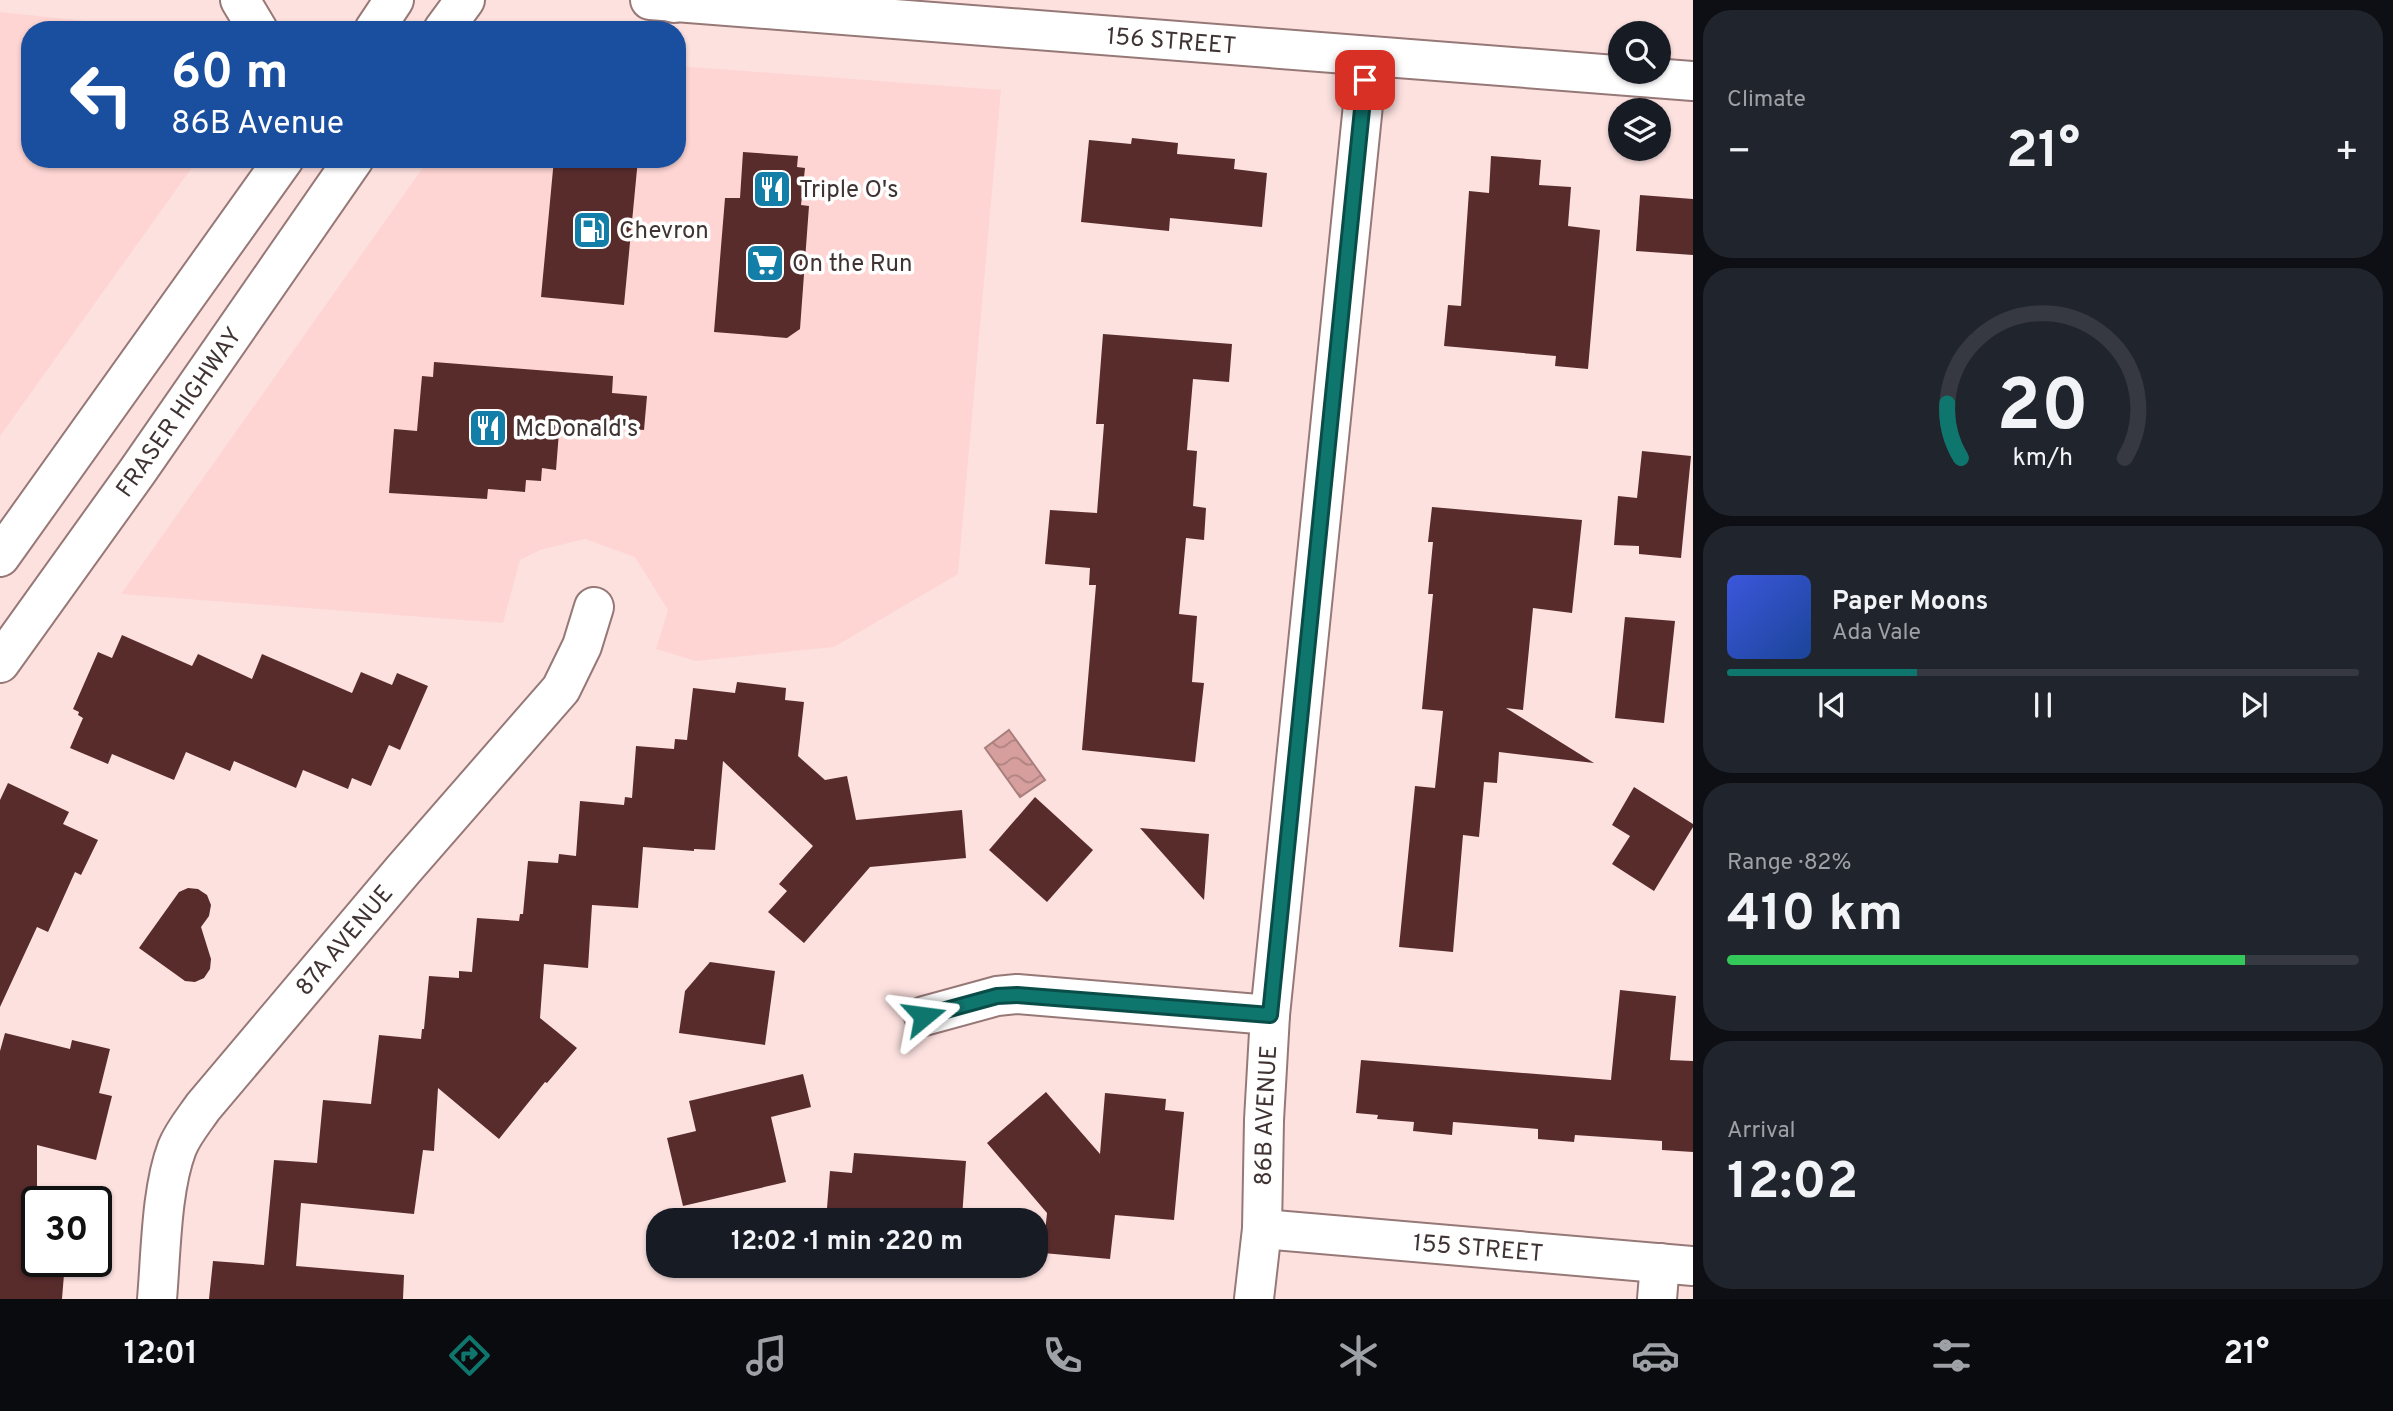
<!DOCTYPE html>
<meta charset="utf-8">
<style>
:root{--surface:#171b24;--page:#20242c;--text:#f1f3f6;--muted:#9ea1a6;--line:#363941;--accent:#0f766e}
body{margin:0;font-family:Overpass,sans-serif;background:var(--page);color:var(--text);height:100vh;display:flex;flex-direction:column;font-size:26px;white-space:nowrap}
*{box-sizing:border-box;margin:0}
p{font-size:23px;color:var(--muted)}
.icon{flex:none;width:38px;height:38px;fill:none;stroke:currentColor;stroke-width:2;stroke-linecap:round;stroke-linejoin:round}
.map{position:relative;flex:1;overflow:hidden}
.side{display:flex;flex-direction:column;gap:10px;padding:10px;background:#0d0f14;width:700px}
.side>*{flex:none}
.hud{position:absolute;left:21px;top:21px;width:665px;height:147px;border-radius:28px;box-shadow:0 2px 5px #0004;background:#1a4fa0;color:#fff;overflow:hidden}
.fabs{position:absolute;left:1608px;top:21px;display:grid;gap:14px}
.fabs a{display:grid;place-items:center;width:63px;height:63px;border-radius:50%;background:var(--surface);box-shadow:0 2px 5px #0004;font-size:35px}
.speed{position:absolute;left:21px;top:1186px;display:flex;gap:14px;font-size:35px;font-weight:700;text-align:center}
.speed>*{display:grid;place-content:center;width:91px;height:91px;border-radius:50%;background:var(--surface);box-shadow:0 2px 5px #0004;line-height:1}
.speed .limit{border:4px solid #111;border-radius:10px;background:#fff;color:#111}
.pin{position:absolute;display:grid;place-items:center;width:60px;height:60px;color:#fff;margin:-30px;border-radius:14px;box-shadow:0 4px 10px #0006}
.me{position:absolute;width:77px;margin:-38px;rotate:74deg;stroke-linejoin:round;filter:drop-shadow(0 0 5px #0008)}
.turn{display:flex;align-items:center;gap:24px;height:147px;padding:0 35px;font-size:32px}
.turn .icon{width:91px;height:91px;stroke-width:2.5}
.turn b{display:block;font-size:49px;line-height:60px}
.big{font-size:52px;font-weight:700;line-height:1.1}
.side .tile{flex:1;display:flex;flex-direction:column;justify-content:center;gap:10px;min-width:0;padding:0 24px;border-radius:28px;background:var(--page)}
.side .dial{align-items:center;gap:0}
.dial svg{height:182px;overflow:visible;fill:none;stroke:var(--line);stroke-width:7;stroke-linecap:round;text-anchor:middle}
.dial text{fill:var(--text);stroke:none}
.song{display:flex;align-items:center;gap:21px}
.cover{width:84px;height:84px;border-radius:10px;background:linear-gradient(135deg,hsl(230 70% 55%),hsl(220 70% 35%))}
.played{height:7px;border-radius:4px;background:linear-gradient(90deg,var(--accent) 30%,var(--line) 30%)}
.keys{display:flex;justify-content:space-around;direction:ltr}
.heat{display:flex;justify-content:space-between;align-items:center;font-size:38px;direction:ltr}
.charge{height:10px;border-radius:5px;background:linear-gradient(90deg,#34c759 82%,var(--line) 0)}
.trip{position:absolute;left:646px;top:1208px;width:402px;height:70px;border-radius:28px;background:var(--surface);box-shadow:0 2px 5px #0004;font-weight:700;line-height:70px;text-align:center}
.tabs{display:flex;height:112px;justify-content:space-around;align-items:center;background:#090b0e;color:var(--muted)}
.tabs .icon{width:49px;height:49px}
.tabs .active{color:var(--accent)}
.tabs b{font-size:32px;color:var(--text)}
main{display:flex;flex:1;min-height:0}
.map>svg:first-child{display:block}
</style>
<main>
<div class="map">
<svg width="1693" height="1299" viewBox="0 0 1693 1299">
<defs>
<pattern id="water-waves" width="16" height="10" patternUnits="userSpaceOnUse" patternTransform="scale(1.75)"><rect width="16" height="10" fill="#d69f9d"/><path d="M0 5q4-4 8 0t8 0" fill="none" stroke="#af8281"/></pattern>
</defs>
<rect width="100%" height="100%" fill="#fce1df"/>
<g fill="#fed5d3">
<polygon points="0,12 172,30 30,30 30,159 198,159 0,436"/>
<polygon points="677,66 1001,90 958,574 834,647 696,661 656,649 668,610 635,557 585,539 540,550 520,560 503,623 121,594 429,159 677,159"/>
</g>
<polygon fill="url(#water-waves)" stroke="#a97f7d" stroke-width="2" points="1009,730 1045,780 1020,797 985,748"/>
<g fill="#592c2c">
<polygon points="1132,138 1178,143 1177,154 1235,159 1234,169 1267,173 1262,227 1170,218 1169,231 1081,222 1089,140 1131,144"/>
<polygon points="743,152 798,156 797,167 805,168 801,205 809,206 800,329 787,338 714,332 725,198 740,198"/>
<polygon points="1491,156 1541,160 1539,185 1571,187 1568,226 1600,230 1588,369 1555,366 1556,356 1444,346 1448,305 1461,306 1469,191 1489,193"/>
<polygon points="554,159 638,159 624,305 541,297"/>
<polygon points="1640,195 1693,199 1693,255 1636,251"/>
<polygon points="1103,334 1232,344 1229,382 1193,379 1187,450 1197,451 1193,506 1206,508 1204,540 1186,538 1179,614 1197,616 1192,682 1204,683 1195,762 1082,750 1096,585 1089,585 1090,568 1045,564 1050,510 1097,513 1104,424 1096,424"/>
<polygon points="434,362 613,376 612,393 647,396 644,430 621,428 621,437 559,432 556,470 542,468 541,481 526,480 525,492 488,489 487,499 389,493 394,429 417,431 422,376 433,377"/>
<polygon points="1642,451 1691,456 1681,558 1639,554 1639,546 1614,545 1618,496 1637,498"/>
<polygon points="1432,507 1582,520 1572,613 1533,608 1523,710 1506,708 1594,763 1499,752 1497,783 1484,782 1479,837 1463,835 1453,952 1399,947 1415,786 1435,788 1443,711 1422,709 1433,594 1428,594 1433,542 1428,542"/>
<polygon points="1625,617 1675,621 1664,723 1615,718"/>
<polygon points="122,635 192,666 198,654 252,679 262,654 352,693 361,672 392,685 397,673 428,686 400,750 389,745 371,786 352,778 348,789 303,770 296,788 234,761 230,771 186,752 174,780 112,754 108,764 70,748 83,718 78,715 79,712 73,709 98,652 112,658"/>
<polygon points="737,682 786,688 785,700 804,702 798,756 825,780 847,776 856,820 962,810 966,858 870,867 804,943 768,912 787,891 779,884 813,846 723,761 715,850 694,849 694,851 643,847 638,908 592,905 588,968 544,964 540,1018 577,1048 547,1083 545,1082 499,1139 438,1088 434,1151 423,1150 414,1214 301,1203 296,1266 404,1275 403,1299 209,1299 213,1261 264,1265 274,1160 317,1163 323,1100 371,1104 379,1035 421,1039 422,1029 424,1029 429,976 459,978 459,971 472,972 477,918 519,921 520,914 523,914 528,861 558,863 559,854 576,856 580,801 624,805 625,797 632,798 636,746 674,749 675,739 687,740 693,688 735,693"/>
<polygon points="8,783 69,812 63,824 98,840 81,875 75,872 48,932 37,927 0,1007 0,800"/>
<polygon points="1634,787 1693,824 1693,827 1654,891 1612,864 1630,836 1612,825"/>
<polygon points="1035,797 1093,850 1047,902 989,850"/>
<polygon points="1140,828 1209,834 1204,900"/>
<polygon points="188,888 198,889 207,895 211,905 209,916 201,927 211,959 210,969 204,978 195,982 185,981 139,948 179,892"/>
<polygon points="710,962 775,971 765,1045 679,1033 685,991"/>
<polygon points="1620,990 1676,996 1670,1060 1693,1061 1693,1152 1662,1150 1662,1141 1575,1135 1574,1142 1538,1139 1538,1129 1453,1122 1452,1135 1413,1131 1414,1122 1377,1119 1378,1115 1356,1113 1361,1060 1611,1080"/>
<polygon points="5,1033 70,1049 72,1040 110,1049 99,1093 112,1096 96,1160 37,1145 37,1262 65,1262 62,1299 0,1299 0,1051"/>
<polygon points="803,1074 811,1107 771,1117 786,1182 683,1206 667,1138 696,1131 689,1101"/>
<polygon points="1046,1092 1100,1154 1105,1093 1166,1099 1165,1110 1184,1112 1174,1220 1115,1215 1110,1259 1043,1253 1047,1213 987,1143"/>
<polygon points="854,1153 966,1161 962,1218 827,1208 830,1171 852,1173"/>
</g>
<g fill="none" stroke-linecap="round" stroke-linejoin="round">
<defs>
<g id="minor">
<path id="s1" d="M650,0L1693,81"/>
<polyline points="924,1016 997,996 1017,994 1270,1015"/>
<path id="s2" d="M1262,1229L1693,1266"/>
<path id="s3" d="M157,1299C161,1254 161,1190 177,1148C183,1133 194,1120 203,1107L403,870L561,689L582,646L594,607"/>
<path id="s4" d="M1254,1299L1262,1229L1264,1120L1270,1015L1368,56"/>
<polyline points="1657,1299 1660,1263"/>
</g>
<g id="major">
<polyline points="240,0 258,30"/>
<polyline points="671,0 674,3"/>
<polyline points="374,30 394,0"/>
<polyline points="443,30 465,0"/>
<polyline points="0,557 284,159"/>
<path id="s5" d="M0,663L137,472L354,159"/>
</g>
</defs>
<use href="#minor" stroke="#967877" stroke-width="42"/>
<use href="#major" stroke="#967877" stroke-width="42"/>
<use href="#minor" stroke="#fff" stroke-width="38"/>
<use href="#major" stroke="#fff" stroke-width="38"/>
</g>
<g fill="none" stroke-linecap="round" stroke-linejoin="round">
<defs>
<polyline id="route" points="924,1016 997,996 1017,995 1270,1015 1365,80"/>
</defs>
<use href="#route" stroke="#0a4d48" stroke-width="18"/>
<use href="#route" stroke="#0f766e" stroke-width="12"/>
</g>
<defs>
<symbol id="restaurant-square" viewBox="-11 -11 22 22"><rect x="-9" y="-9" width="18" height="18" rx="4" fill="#137ea7" stroke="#fff"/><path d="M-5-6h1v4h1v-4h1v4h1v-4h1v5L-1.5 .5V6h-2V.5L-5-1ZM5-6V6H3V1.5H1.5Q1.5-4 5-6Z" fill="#fff"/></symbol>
<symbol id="fuel-square" viewBox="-11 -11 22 22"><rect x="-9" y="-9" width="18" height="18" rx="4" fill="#137ea7" stroke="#fff"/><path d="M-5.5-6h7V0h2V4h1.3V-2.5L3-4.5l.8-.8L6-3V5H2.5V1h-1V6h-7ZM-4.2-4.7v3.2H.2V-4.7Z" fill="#fff"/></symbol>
<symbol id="supermarket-square" viewBox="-11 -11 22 22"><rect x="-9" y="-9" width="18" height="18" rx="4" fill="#137ea7" stroke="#fff"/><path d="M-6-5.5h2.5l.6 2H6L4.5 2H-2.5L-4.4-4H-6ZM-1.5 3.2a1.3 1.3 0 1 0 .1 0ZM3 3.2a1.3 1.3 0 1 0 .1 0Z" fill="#fff"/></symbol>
</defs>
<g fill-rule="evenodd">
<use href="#restaurant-square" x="750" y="167" width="44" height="44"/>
<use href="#fuel-square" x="570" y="208" width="44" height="44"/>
<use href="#supermarket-square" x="743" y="241" width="44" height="44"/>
<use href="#restaurant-square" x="466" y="406" width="44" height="44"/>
</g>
<g text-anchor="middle" stroke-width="7" stroke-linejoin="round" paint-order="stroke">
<g font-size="24" fill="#403333" stroke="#fff">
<text dy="8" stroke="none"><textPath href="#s1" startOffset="523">156 STREET</textPath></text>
<text dy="8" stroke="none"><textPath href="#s5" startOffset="308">FRASER HIGHWAY</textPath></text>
<text dy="8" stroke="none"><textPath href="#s3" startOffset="420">87A AVENUE</textPath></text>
<text dy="8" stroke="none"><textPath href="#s4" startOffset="184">86B AVENUE</textPath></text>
<text dy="8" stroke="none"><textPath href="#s2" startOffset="217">155 STREET</textPath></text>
</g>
<g font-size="24" fill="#403333" stroke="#fff" text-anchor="start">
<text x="799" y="197">Triple O's</text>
<text x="619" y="238">Chevron</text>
<text x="792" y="271">On the Run</text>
<text x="515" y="436">McDonald's</text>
</g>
</g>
</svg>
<div class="fabs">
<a><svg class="icon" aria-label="search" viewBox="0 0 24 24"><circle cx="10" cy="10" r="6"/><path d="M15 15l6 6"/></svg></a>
<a><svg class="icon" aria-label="layers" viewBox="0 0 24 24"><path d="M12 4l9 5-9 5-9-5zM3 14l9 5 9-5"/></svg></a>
</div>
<div class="speed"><div class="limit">30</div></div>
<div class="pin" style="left:1365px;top:80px;background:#d93025"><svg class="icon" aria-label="arrive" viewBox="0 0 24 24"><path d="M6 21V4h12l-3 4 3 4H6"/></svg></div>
<svg class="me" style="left:924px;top:1016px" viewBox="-20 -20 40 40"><path d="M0-17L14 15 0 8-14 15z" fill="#0f766e" stroke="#fff" stroke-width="4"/></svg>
<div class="trip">12:02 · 1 min · 220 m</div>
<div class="hud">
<div class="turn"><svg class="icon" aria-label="left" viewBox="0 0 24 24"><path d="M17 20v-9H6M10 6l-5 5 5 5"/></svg><div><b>60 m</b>86B Avenue</div></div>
</div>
</div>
<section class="side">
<div class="tile"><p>Climate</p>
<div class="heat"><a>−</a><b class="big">21°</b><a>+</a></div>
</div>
<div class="tile dial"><svg viewBox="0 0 100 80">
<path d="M14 69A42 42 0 1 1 86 69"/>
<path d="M14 69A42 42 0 0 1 8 45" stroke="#0f766e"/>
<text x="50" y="56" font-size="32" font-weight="700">20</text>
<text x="50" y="72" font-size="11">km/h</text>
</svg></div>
<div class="tile">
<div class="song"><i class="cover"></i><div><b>Paper Moons</b><p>Ada Vale</p></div></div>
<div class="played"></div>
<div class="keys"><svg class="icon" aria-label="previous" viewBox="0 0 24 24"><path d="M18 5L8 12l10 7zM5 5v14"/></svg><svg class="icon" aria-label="pause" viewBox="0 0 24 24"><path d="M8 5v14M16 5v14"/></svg><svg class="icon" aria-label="next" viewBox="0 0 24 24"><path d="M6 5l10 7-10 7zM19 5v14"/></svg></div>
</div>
<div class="tile"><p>Range · 82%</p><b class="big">410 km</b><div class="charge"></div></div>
<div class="tile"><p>Arrival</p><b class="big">12:02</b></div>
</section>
</main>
<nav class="tabs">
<b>12:01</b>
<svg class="icon active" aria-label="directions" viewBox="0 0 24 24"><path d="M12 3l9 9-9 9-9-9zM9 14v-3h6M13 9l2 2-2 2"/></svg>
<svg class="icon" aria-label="music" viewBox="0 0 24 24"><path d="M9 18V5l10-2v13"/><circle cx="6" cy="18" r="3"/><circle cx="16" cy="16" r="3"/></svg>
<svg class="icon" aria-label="phone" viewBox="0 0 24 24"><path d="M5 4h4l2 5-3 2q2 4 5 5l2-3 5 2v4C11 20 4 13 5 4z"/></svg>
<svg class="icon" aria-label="climate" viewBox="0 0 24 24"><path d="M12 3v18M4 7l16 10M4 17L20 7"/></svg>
<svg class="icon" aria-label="car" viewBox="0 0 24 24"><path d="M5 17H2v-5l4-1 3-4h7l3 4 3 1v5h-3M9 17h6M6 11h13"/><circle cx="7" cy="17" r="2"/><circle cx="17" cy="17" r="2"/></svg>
<svg class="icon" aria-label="filters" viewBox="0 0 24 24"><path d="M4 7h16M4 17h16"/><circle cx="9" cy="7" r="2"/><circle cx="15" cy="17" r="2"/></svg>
<b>21°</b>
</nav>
